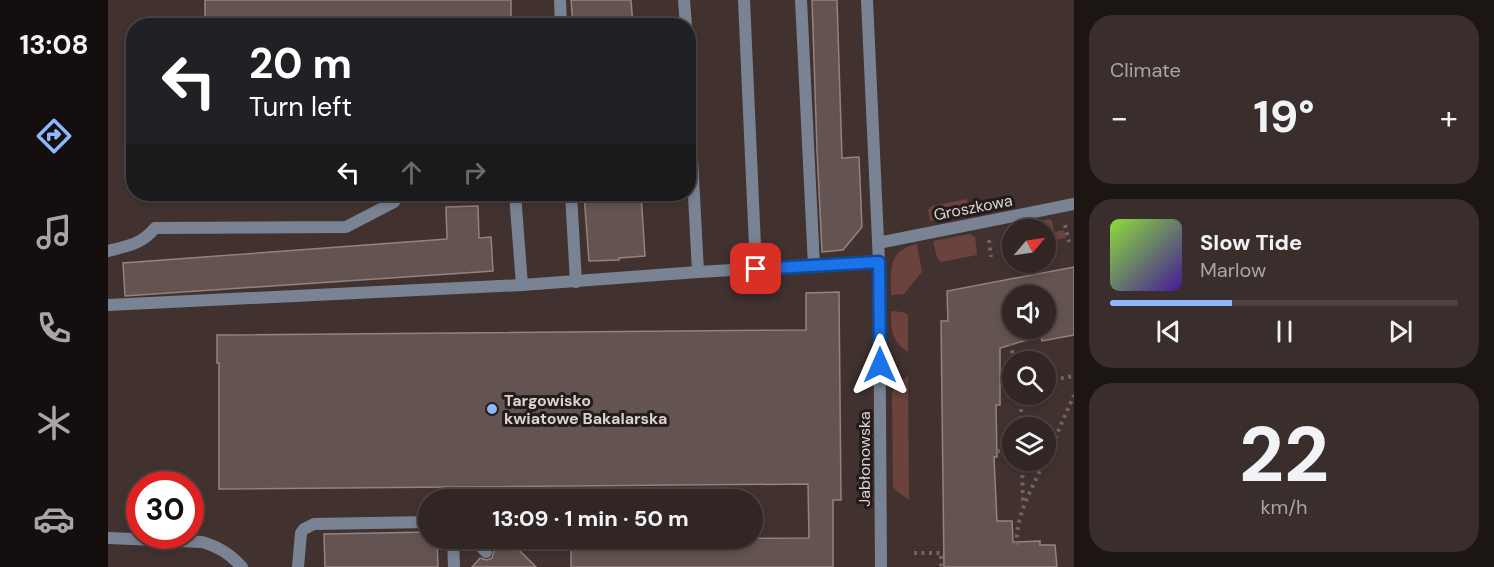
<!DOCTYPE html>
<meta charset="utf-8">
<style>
:root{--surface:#312624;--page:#392e2c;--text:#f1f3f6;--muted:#a8a5a6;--line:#4c4341;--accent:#8eb8fd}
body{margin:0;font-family:"DM Sans",sans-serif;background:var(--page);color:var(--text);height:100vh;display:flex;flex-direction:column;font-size:22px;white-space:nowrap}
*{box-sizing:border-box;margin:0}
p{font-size:20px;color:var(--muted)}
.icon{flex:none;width:33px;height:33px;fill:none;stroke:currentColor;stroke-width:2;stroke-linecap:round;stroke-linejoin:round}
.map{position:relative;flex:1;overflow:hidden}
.panel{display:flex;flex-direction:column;gap:15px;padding:15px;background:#1b1514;width:420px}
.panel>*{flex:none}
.top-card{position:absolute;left:18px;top:18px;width:570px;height:183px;border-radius:24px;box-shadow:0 3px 9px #0003,0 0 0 2px var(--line);background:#202124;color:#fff;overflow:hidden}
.needle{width:39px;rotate:61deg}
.tools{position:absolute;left:894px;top:219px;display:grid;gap:12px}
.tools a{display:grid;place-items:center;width:54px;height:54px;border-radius:50%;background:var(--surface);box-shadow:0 3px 9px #0003,0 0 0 2px var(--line);font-size:30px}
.speed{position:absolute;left:18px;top:471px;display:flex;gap:12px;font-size:30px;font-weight:700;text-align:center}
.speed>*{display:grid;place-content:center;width:78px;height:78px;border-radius:50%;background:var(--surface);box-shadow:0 3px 9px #0003,0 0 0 2px var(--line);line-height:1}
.speed .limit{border:9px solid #d22;background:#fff;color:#111}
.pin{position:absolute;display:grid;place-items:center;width:51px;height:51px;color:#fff;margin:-26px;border-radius:12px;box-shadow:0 3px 9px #0006}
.me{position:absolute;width:66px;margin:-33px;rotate:0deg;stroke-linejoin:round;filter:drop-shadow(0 0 4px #0008)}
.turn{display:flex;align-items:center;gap:21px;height:126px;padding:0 24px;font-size:27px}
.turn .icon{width:78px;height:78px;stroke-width:2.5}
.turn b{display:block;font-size:42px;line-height:51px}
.lanes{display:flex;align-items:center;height:57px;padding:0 24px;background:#0003;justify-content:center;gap:30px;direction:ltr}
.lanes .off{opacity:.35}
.big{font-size:45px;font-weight:700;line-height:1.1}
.panel .card{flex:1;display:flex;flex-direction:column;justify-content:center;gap:9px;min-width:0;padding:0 21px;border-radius:24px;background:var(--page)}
.panel .dial{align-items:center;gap:0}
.dial b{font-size:78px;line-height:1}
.song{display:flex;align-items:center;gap:18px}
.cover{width:72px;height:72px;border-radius:9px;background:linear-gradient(135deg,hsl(90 70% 55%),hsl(260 70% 35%))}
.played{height:6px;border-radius:3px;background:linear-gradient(90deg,var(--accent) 35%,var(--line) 35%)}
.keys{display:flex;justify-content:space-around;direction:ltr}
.heat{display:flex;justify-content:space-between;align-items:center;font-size:33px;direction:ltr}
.trip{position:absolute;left:310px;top:489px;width:345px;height:60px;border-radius:30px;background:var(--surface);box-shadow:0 3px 9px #0003,0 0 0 2px var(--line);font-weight:700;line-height:60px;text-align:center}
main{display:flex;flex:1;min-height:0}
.menu{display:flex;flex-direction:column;width:108px;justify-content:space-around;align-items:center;background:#140f0e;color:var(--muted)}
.menu .icon{width:42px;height:42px}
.menu .current{color:var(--accent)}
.menu b{font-size:27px;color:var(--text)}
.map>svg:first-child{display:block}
</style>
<main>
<nav class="menu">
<b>13:08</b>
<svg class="icon current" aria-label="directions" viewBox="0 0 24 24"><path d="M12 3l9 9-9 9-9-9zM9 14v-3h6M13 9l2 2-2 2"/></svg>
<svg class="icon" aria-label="music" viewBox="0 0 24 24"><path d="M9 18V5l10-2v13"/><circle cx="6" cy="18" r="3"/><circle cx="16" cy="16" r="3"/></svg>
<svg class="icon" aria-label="phone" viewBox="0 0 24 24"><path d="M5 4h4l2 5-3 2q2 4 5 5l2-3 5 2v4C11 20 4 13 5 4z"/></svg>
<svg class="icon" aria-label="climate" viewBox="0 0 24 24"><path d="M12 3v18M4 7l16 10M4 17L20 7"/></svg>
<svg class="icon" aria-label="car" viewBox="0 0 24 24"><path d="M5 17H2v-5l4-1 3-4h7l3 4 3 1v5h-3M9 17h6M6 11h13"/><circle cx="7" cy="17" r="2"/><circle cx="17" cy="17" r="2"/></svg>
</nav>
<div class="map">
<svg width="966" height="567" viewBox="0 0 966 567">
<rect width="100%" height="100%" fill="#413230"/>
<g fill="#6b423c">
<polygon points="859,199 861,211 859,214 822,221 820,210 824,206"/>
<polygon points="941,219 944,221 946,232 956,230 958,238 938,242 938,230 931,229 930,223 932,221"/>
<polygon points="862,234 867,237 869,255 833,262 829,258 825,241"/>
<path d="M809,244L814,272L796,294L783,295C783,271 779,250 809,244Z"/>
<path d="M783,311L795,312L800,315V352C783,342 783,328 783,311Z"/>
<polygon points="800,376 801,500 789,491 785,487 784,393 788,384"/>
</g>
<g fill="#645451" stroke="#94827f" stroke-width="1.5" fill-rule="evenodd">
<rect x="97" y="0" width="306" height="26"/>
<polygon points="463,0 523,0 525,26 465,26"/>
<polygon points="704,0 729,0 734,158 751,157 754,227 735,250 714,252 709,150"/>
<polygon points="476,194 533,194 537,256 511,258 511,260 481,261"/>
<polygon points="370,206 371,238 383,237 385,271 17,296 15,263 339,239 338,207"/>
<path d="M966,267V335L934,341L933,336L892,348V405H888L889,457H886L889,521H904L905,542L932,541V545H947L949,567H836L833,321H840L839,291ZM904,296H938V328H904Z"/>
<polygon points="731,292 733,500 725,500 725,567 463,567 463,539 701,538 700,484 111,489 111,363 109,363 109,335 698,330 698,293"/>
<polygon points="321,532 321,538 329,538 330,567 217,567 216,534"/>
<polygon points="391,538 399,538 428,567 364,567 372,558 379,560 384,558 386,551 384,546"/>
</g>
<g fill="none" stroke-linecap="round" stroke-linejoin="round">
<g stroke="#706361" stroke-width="4" stroke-dasharray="3 4.5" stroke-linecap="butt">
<polyline points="957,225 961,242"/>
<polyline points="881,240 883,257"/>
<polyline points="902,343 907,362"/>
<polyline points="938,381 966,376"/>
<polyline points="913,394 913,428"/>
<polyline points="889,451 904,451"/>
<polyline points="938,459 966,395"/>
<polyline points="914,460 915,505"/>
<path d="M909,545C907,515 925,487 937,460"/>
<polyline points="806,553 833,553 833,567"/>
</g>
<g stroke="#798393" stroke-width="12">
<polyline points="452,0 453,26"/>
<polyline points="576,0 578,26"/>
<polyline points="636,0 648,269"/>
<polyline points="693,0 706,266"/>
<polyline points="580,81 590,272"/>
<polyline points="407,194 414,285"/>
<polyline points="463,194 468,282"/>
<path d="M0,251C20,246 34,244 47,228L238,227L286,202L290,194"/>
<polyline points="0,305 414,285 590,272 771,262"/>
<path d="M0,538L94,542C111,547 122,554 134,567"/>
<polyline points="345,538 346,567"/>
<polyline points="365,538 378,552"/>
<polyline points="190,567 193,533 196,529 206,524 321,522"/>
</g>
<g stroke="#798393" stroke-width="12">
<polyline points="759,0 771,262 773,567"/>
<polyline points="770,243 966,204"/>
</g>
</g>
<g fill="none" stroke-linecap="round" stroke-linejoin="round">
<defs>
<polyline id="route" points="648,269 771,262 772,365"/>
</defs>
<use href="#route" stroke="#114b97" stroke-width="15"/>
<use href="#route" stroke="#1a73e8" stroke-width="10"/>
</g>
<circle fill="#8eb8fd" stroke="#231c1b" stroke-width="2" cx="384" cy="409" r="6"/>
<g text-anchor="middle" stroke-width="6" stroke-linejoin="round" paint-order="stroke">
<g font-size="16" fill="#dcd3d1" stroke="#231c1b">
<text transform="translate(865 207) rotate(-11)" y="6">Groszkowa</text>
<text transform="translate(756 459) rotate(-90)" y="6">Jabłonowska</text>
</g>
<g font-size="16" font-weight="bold" fill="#dcd3d1" stroke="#231c1b" text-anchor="start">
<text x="396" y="406">Targowisko<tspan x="396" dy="18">kwiatowe Bakalarska</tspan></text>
</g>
</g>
</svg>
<div class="tools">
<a><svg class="needle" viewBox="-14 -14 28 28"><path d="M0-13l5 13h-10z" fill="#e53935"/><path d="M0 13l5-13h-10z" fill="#a8a5a6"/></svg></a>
<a><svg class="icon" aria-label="sound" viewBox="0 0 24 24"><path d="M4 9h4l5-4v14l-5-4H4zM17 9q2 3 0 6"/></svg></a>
<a><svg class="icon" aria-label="search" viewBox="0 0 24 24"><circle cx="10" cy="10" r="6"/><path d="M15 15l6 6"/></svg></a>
<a><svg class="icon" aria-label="layers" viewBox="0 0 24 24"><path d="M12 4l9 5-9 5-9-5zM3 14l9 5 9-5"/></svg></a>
</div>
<div class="speed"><div class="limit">30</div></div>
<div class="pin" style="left:648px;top:269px;background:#d93025"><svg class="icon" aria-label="arrive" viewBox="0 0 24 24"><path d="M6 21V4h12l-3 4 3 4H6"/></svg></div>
<svg class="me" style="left:772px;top:365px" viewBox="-20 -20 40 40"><path d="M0-17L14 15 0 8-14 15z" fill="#1a73e8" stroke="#fff" stroke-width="4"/></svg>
<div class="trip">13:09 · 1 min · 50 m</div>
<div class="top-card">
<div class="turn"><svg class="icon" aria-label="left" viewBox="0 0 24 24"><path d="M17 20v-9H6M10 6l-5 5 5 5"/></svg><div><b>20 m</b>Turn left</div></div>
<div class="lanes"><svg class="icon" aria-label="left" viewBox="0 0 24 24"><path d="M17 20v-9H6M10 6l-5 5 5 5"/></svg><svg class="icon off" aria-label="ahead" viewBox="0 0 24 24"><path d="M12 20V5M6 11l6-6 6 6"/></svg><svg class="icon off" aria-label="right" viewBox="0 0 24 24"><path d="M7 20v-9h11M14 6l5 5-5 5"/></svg></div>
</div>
</div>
<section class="panel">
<div class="card"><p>Climate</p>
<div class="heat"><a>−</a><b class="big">19°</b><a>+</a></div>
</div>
<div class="card">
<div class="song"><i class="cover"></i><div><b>Slow Tide</b><p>Marlow</p></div></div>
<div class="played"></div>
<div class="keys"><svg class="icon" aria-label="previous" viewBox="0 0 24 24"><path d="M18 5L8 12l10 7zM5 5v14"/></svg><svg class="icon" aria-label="pause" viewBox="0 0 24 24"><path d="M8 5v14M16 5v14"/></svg><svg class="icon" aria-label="next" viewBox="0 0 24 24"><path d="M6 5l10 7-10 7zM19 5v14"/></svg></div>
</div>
<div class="card dial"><b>22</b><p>km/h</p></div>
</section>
</main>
